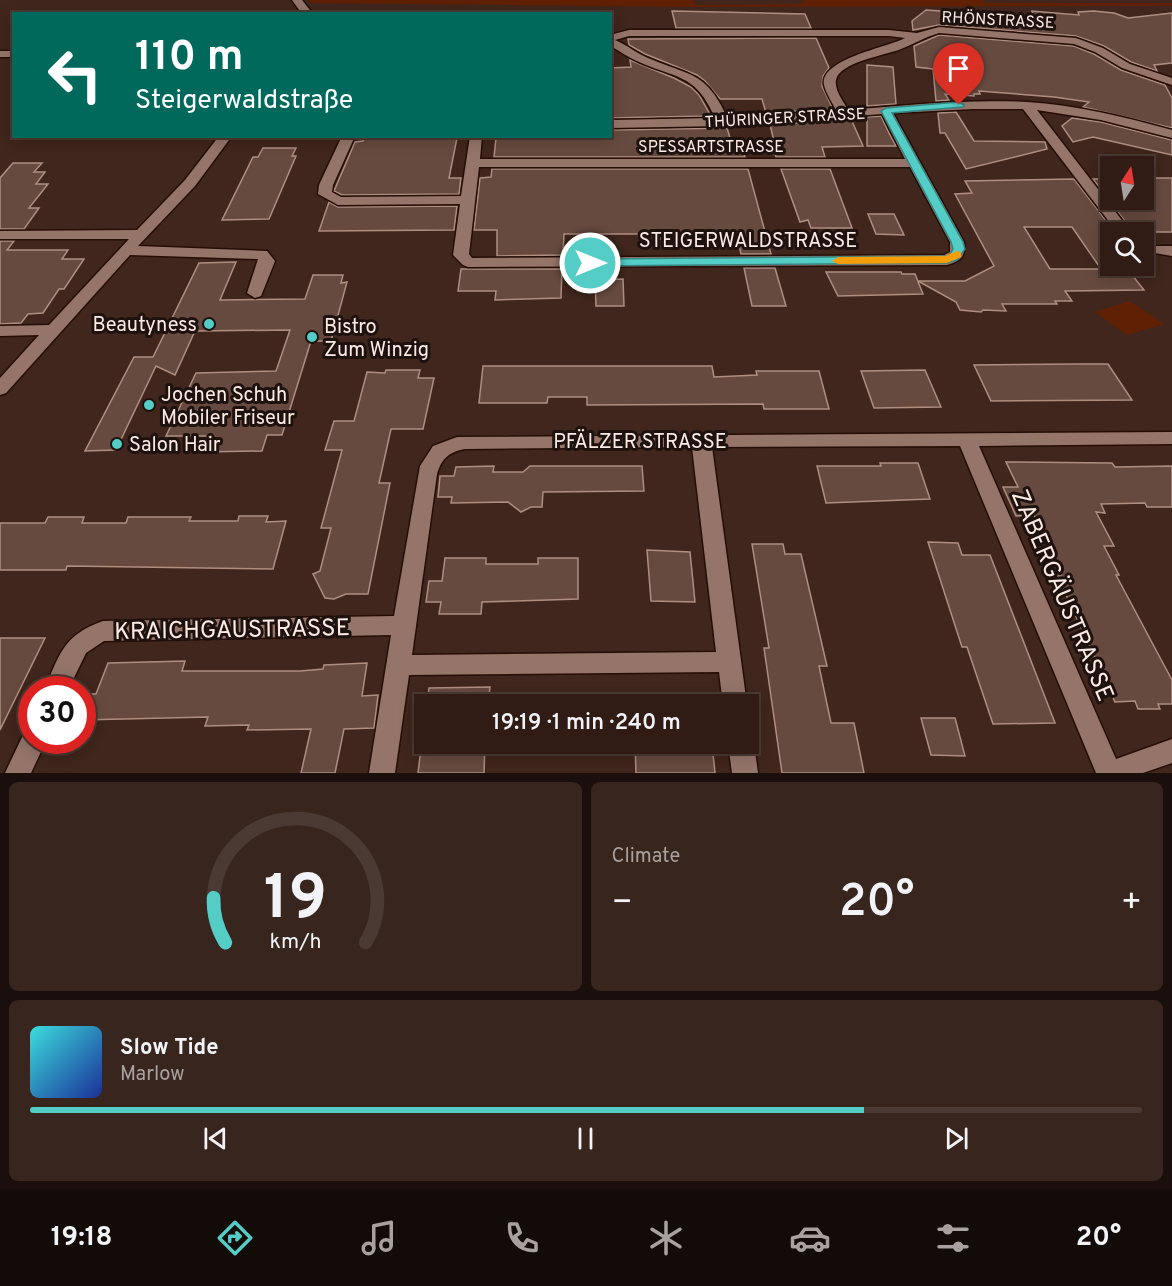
<!DOCTYPE html>
<meta charset="utf-8">
<style>
:root{--surface:#301c15;--page:#38251e;--text:#f1f3f6;--muted:#a8a1a0;--line:#4b3a34;--accent:#54cdc7}
body{margin:0;font-family:Overpass,sans-serif;background:var(--page);color:var(--text);height:100vh;display:flex;flex-direction:column;font-size:22px;white-space:nowrap}
*{box-sizing:border-box;margin:0}
p{font-size:20px;color:var(--muted)}
.icon{flex:none;width:33px;height:33px;fill:none;stroke:currentColor;stroke-width:2;stroke-linecap:round;stroke-linejoin:round}
.map{position:relative;height:773px;overflow:hidden}
.sheet{display:flex;flex-direction:column;gap:9px;padding:9px;background:#1a0f0c;flex:1}
.sheet>*{flex:none}
.banner{position:absolute;left:12px;top:12px;width:600px;height:126px;border-radius:0px;box-shadow:0 3px 15px #0003,0 0 0 2px var(--line);background:#00695c;color:#fff;overflow:hidden}
.needle{width:39px;rotate:12deg}
.fabs{position:absolute;left:1100px;top:156px;display:grid;gap:12px}
.fabs a{display:grid;place-items:center;width:54px;height:54px;border-radius:0px;background:var(--surface);box-shadow:0 3px 15px #0003,0 0 0 2px var(--line);font-size:30px}
.speed{position:absolute;left:18px;top:676px;display:flex;gap:12px;font-size:30px;font-weight:700;text-align:center}
.speed>*{display:grid;place-content:center;width:78px;height:78px;border-radius:50%;background:var(--surface);box-shadow:0 3px 15px #0003,0 0 0 2px var(--line);line-height:1}
.speed .limit{border:9px solid #d22;background:#fff;color:#111}
.pin{position:absolute;display:grid;place-items:center;width:51px;height:51px;color:#fff;margin:-62px -26px;border-radius:50% 50% 50% 0;rotate:-45deg;box-shadow:0 0 6px #0007}
.pin .icon{rotate:45deg}
.me{position:absolute;width:66px;margin:-33px;rotate:90deg;stroke-linejoin:round;filter:drop-shadow(0 0 4px #0008)}
.turn{display:flex;align-items:center;gap:21px;height:126px;padding:0 24px;font-size:27px}
.turn .icon{width:78px;height:78px;stroke-width:2.5}
.turn b{display:block;font-size:42px;line-height:51px}
.big{font-size:45px;font-weight:600;line-height:1.1}
.sheet .widget{flex:1;display:flex;flex-direction:column;justify-content:center;gap:9px;min-width:0;padding:0 21px;border-radius:9px;background:var(--page)}
.sheet .dial{align-items:center;gap:0}
.dial svg{height:156px;overflow:visible;fill:none;stroke:var(--line);stroke-width:7;stroke-linecap:round;text-anchor:middle}
.dial text{fill:var(--text);stroke:none}
.song{display:flex;align-items:center;gap:18px}
.cover{width:72px;height:72px;border-radius:9px;background:linear-gradient(135deg,hsl(180 70% 55%),hsl(230 70% 35%))}
.played{height:6px;border-radius:3px;background:linear-gradient(90deg,var(--accent) 75%,var(--line) 75%)}
.keys{display:flex;justify-content:space-around;direction:ltr}
.heat{display:flex;justify-content:space-between;align-items:center;font-size:33px;direction:ltr}
.sheet .tiles{flex:1;display:grid;gap:9px;grid-template-columns:1fr 1fr}
.widget:last-child{grid-column:span 2}
.trip{position:absolute;left:414px;top:694px;width:345px;height:60px;border-radius:0px;background:var(--surface);box-shadow:0 3px 15px #0003,0 0 0 2px var(--line);font-weight:600;line-height:60px;text-align:center}
.tab-bar{display:flex;height:96px;justify-content:space-around;align-items:center;background:#130b08;color:var(--muted)}
.tab-bar .icon{width:42px;height:42px}
.tab-bar .current{color:var(--accent)}
.tab-bar b{font-size:27px;color:var(--text)}
.map>svg:first-child{display:block}
</style>
<div class="map">
<svg width="1172" height="773" viewBox="0 0 1172 773">
<rect width="100%" height="100%" fill="#40261c"/>
<g fill="#602004">
<polygon points="310,0 693,0 696,5 801,4 804,0 983,0 985,3 1172,3 1172,6 696,7 309,3"/>
<polygon points="1130,301 1164,324 1127,335 1095,312"/>
</g>
<g fill="#674a3f" stroke="#af8e82" stroke-width="1.5" fill-rule="evenodd">
<polygon points="926,10 1030,17 1033,15 1032,11 1079,15 1078,12 1094,11 1114,13 1128,18 1172,13 1172,63 1154,65 1157,71 1131,62 1104,46 1076,36 939,25 913,30 912,21"/>
<polygon points="672,11 805,14 811,28 676,28"/>
<polygon points="939,35 1074,46 1094,54 1121,70 1165,85 1172,98 1172,128 1083,107 1089,102 1054,97 979,91 980,94 974,94 974,96 945,94 949,100 936,101 933,69 916,67 914,46"/>
<polygon points="816,38 829,68 823,76 822,86 833,109 766,113 762,99 720,99 705,81 697,75 645,54 629,45 628,39"/>
<polygon points="630,60 674,78 691,87 699,95 711,116 610,118 610,68 631,67"/>
<polygon points="867,65 893,67 896,104 867,106"/>
<polygon points="956,112 974,141 1045,142 1047,149 966,169 945,133 940,133 938,113"/>
<polygon points="881,116 889,133 896,146 867,146 867,117"/>
<polygon points="1072,118 1101,122 1172,140 1172,155 1093,137 1073,142 1062,126"/>
<polygon points="851,119 863,146 822,147 825,157 776,157 771,141 774,141 770,125"/>
<polygon points="727,128 731,141 740,141 745,157 494,157 496,138 610,138 610,130"/>
<polygon points="457,138 449,178 461,178 459,194 342,195 334,191 355,142 363,141 363,139"/>
<polygon points="263,148 296,148 292,156 296,156 269,219 222,220 253,157 258,157"/>
<polygon points="13,163 42,163 34,172 45,172 36,184 48,184 29,208 39,208 24,229 0,229 0,178"/>
<polygon points="492,169 748,169 771,254 741,254 737,236 730,236 729,233 686,232 687,239 659,239 658,236 638,236 638,234 564,234 563,255 497,256 497,230 474,230 480,178 491,177"/>
<polygon points="781,169 830,169 852,228 811,228 808,220 800,222"/>
<polygon points="1143,178 1172,178 1172,232 1133,232 1093,179 1110,179 1110,200 1143,200"/>
<path d="M1074,179L1115,232L1101,234L1110,246V266H1125L1144,290L1065,291L1072,301H1055L1057,304H1002L1006,311L983,310L981,312L960,310L956,302L918,281H965L994,266L955,194L972,193L965,181ZM1024,227H1072L1101,269H1050Z"/>
<polygon points="329,202 338,207 457,206 454,230 319,231"/>
<polygon points="868,214 894,214 904,235 876,234"/>
<polygon points="0,241 14,241 7,250 68,250 62,259 84,259 64,289 59,289 43,313 28,314 21,323 0,324"/>
<polygon points="236,262 220,300 305,299 313,275 343,275 341,283 347,282 331,341 311,341 282,435 267,435 262,451 202,452 208,436 166,436 196,373 276,371 290,330 195,331 175,375 156,366 116,450 85,451 134,357 153,357 199,263"/>
<polygon points="744,268 775,268 786,306 752,306"/>
<polygon points="461,269 562,269 561,298 495,300 496,291 458,291"/>
<polygon points="826,272 901,272 902,274 915,274 923,294 838,296"/>
<polygon points="623,279 624,306 596,306 595,280"/>
<polygon points="1078,364 1108,364 1132,400 991,401 974,365"/>
<polygon points="483,366 712,366 714,377 757,375 756,371 819,371 829,409 764,409 763,404 587,405 587,397 548,397 547,403 479,403"/>
<polygon points="386,370 420,370 418,378 434,378 423,429 391,429 379,483 390,483 368,594 346,594 334,599 325,598 313,574 320,571 331,528 321,528 342,450 325,450 334,421 354,421 367,372 385,373"/>
<polygon points="925,370 941,407 874,408 861,371"/>
<polygon points="1006,462 1112,463 1115,467 1172,466 1172,507 1147,507 1145,503 1101,504 1105,513 1096,512 1114,546 1104,546 1119,575 1116,575 1172,680 1172,704 1158,704 1160,709 1138,709 1135,701 1115,702 1057,575 1061,575 1034,515 1016,516 1003,487 1018,487"/>
<polygon points="880,463 918,463 930,499 826,503 817,466 881,466"/>
<polygon points="494,466 493,472 523,472 530,466 642,466 644,491 543,492 542,507 531,507 521,512 508,502 451,503 452,497 438,497 440,476 454,476 456,467"/>
<polygon points="239,516 268,516 266,522 286,521 273,569 67,566 66,570 0,570 0,523 45,523 48,517 84,517 82,523 126,523 128,517 191,517 189,521 238,521"/>
<polygon points="928,542 958,543 962,555 990,555 1055,723 993,724 967,647 962,647"/>
<polygon points="752,544 783,544 785,554 801,554 827,666 819,666 831,723 854,723 864,773 782,773 764,648 769,648"/>
<polygon points="647,550 690,552 695,602 651,601"/>
<polygon points="445,558 486,558 486,564 538,564 538,558 578,558 578,599 482,602 481,614 439,614 441,602 426,602 429,581 442,581"/>
<polygon points="0,638 45,638 0,730"/>
<polygon points="185,661 182,671 300,671 323,669 324,665 367,663 362,696 378,695 374,728 344,729 335,773 301,773 311,729 247,730 249,725 205,726 208,717 82,720 82,694 96,694 108,663"/>
<polygon points="490,687 488,705 427,705 429,688"/>
<polygon points="921,718 955,718 965,756 931,755"/>
<polygon points="424,724 424,744 485,744 484,773 418,773"/>
<polygon points="635,744 712,744 715,773 636,773"/>
</g>
<g fill="none" stroke-linecap="round" stroke-linejoin="round">
<defs>
<g id="minor">
<polygon points="292,0 302,0 313,14 302,14"/>
<path d="M939,27L1076,38L1103,48L1130,64L1172,78V85L1122,68L1095,52L1074,44L939,33C925,37 914,44 901,49C887,55 839,62 836,80C834,90 844,102 848,110C908,105 968,99 1027,102C1076,105 1125,117 1172,130V138L1101,120L1037,110L1131,232H1117L1023,109H973L893,113L964,242C966,256 961,261 947,265L468,267L463,265L453,255L460,204L338,205L318,194L319,185L342,136H355L333,185L332,192L341,197L461,196L470,136H482L480,159H905L882,114L723,126L610,128V120L715,118C696,74 678,79 639,62C629,58 620,51 610,46V35L629,30H889L917,33ZM629,36H889L905,38C889,47 819,59 824,85C826,94 833,103 836,111L727,117C706,71 690,76 648,58C636,53 627,45 615,40ZM479,167H910L950,242V252L944,255L472,258L469,254Z"/>
<rect x="0" y="51" width="14" height="6"/>
<polygon points="219,136 232,136 195,186 138,246 267,251 275,261 261,296 255,298 247,293 258,259 130,255 6,393 0,395 0,378 39,335 0,336 0,326 49,325 129,239 0,239 0,231 137,230 185,180"/>
<polygon points="1143,241 1156,246 1172,246 1172,256 1143,251"/>
<path d="M1172,432V444L979,446L1116,759L1172,739V763L1143,773H1096L960,446L712,447L747,705H723L719,672L409,675L395,773H369L391,635L104,641L86,653L68,690H44C60,654 63,635 103,621L394,616L420,466L433,446L457,437ZM692,447L716,652L412,655L437,474C442,458 449,452 465,449Z"/>
<polygon points="32,730 32,741 46,741 31,773 5,773 24,733"/>
<polygon points="748,735 754,744 758,773 732,773 728,744 748,744"/>
</g>
</defs>
<use href="#minor" stroke="#260e06" stroke-width="3"/>
<use href="#minor" fill="#95756a" fill-rule="evenodd"/>
</g>
<polygon fill="#54cdc7" stroke="#378581" stroke-width="1.5" points="959,102 964,105 963,107 892,113 963,242 965,249 957,260 947,263 590,266 584,263 590,259 949,256 953,249 951,242 881,111 886,108"/>
<polygon fill="#f59e0b" points="957,251 961,252 961,257 947,263 838,264 832,261 838,257 945,256"/>
<g fill="#54cdc7" stroke="#1e120e" stroke-width="2">
<circle cx="209" cy="324" r="6"/>
<circle cx="312" cy="337" r="6"/>
<circle cx="149" cy="405" r="6"/>
<circle cx="117" cy="444" r="6"/>
</g>
<g text-anchor="middle" stroke-width="6" stroke-linejoin="round" paint-order="stroke">
<g font-size="16" fill="#fceae4" stroke="#1e120e">
<text transform="translate(998 19) rotate(3)" y="6">RHÖNSTRASSE</text>
<text transform="translate(785 117) rotate(-3)" y="6">THÜRINGER STRASSE</text>
<text x="711" y="152">SPESSARTSTRASSE</text>
</g>
<g font-size="20" fill="#fceae4" stroke="#1e120e">
<text x="748" y="247">STEIGERWALDSTRASSE</text>
<text x="640" y="448">PFÄLZER STRASSE</text>
</g>
<g font-size="20" fill="#fceae4" stroke="#1e120e" text-anchor="start">
<text x="197" y="331" text-anchor="end">Beautyness</text>
<text x="324" y="333">Bistro<tspan x="324" dy="23">Zum Winzig</tspan></text>
<text x="161" y="401">Jochen Schuh<tspan x="161" dy="23">Mobiler Friseur</tspan></text>
<text x="129" y="451">Salon Hair</text>
</g>
<g font-size="24" fill="#fceae4" stroke="#1e120e">
<text transform="translate(1063 595) rotate(67)" y="8">ZABERGÄUSTRASSE</text>
<text transform="translate(232 629) rotate(-1)" y="8">KRAICHGAUSTRASSE</text>
</g>
</g>
</svg>
<div class="fabs">
<a><svg class="needle" viewBox="-14 -14 28 28"><path d="M0-13l5 13h-10z" fill="#e53935"/><path d="M0 13l5-13h-10z" fill="#a8a1a0"/></svg></a>
<a><svg class="icon" aria-label="search" viewBox="0 0 24 24"><circle cx="10" cy="10" r="6"/><path d="M15 15l6 6"/></svg></a>
</div>
<div class="speed"><div class="limit">30</div></div>
<div class="pin" style="left:959px;top:105px;background:#d93025"><svg class="icon" aria-label="arrive" viewBox="0 0 24 24"><path d="M6 21V4h12l-3 4 3 4H6"/></svg></div>
<svg class="me" style="left:590px;top:263px" viewBox="-20 -20 40 40"><circle r="17" fill="#54cdc7" stroke="#fff" stroke-width="3"/><path d="M0-11L8 9 0 5-8 9z" fill="#fff"/></svg>
<div class="trip">19:19 · 1 min · 240 m</div>
<div class="banner">
<div class="turn"><svg class="icon" aria-label="left" viewBox="0 0 24 24"><path d="M17 20v-9H6M10 6l-5 5 5 5"/></svg><div><b>110 m</b>Steigerwaldstraße</div></div>
</div>
</div>
<section class="sheet">
<div class="tiles">
<div class="widget dial"><svg viewBox="0 0 100 80">
<path d="M14 69A42 42 0 1 1 86 69"/>
<path d="M14 69A42 42 0 0 1 8 46" stroke="#54cdc7"/>
<text x="50" y="56" font-size="32" font-weight="700">19</text>
<text x="50" y="72" font-size="11">km/h</text>
</svg></div>
<div class="widget"><p>Climate</p>
<div class="heat"><a>−</a><b class="big">20°</b><a>+</a></div>
</div>
<div class="widget">
<div class="song"><i class="cover"></i><div><b>Slow Tide</b><p>Marlow</p></div></div>
<div class="played"></div>
<div class="keys"><svg class="icon" aria-label="previous" viewBox="0 0 24 24"><path d="M18 5L8 12l10 7zM5 5v14"/></svg><svg class="icon" aria-label="pause" viewBox="0 0 24 24"><path d="M8 5v14M16 5v14"/></svg><svg class="icon" aria-label="next" viewBox="0 0 24 24"><path d="M6 5l10 7-10 7zM19 5v14"/></svg></div>
</div>
</div>
</section>
<nav class="tab-bar">
<b>19:18</b>
<svg class="icon current" aria-label="directions" viewBox="0 0 24 24"><path d="M12 3l9 9-9 9-9-9zM9 14v-3h6M13 9l2 2-2 2"/></svg>
<svg class="icon" aria-label="music" viewBox="0 0 24 24"><path d="M9 18V5l10-2v13"/><circle cx="6" cy="18" r="3"/><circle cx="16" cy="16" r="3"/></svg>
<svg class="icon" aria-label="phone" viewBox="0 0 24 24"><path d="M5 4h4l2 5-3 2q2 4 5 5l2-3 5 2v4C11 20 4 13 5 4z"/></svg>
<svg class="icon" aria-label="climate" viewBox="0 0 24 24"><path d="M12 3v18M4 7l16 10M4 17L20 7"/></svg>
<svg class="icon" aria-label="car" viewBox="0 0 24 24"><path d="M5 17H2v-5l4-1 3-4h7l3 4 3 1v5h-3M9 17h6M6 11h13"/><circle cx="7" cy="17" r="2"/><circle cx="17" cy="17" r="2"/></svg>
<svg class="icon" aria-label="filters" viewBox="0 0 24 24"><path d="M4 7h16M4 17h16"/><circle cx="9" cy="7" r="2"/><circle cx="15" cy="17" r="2"/></svg>
<b>20°</b>
</nav>
